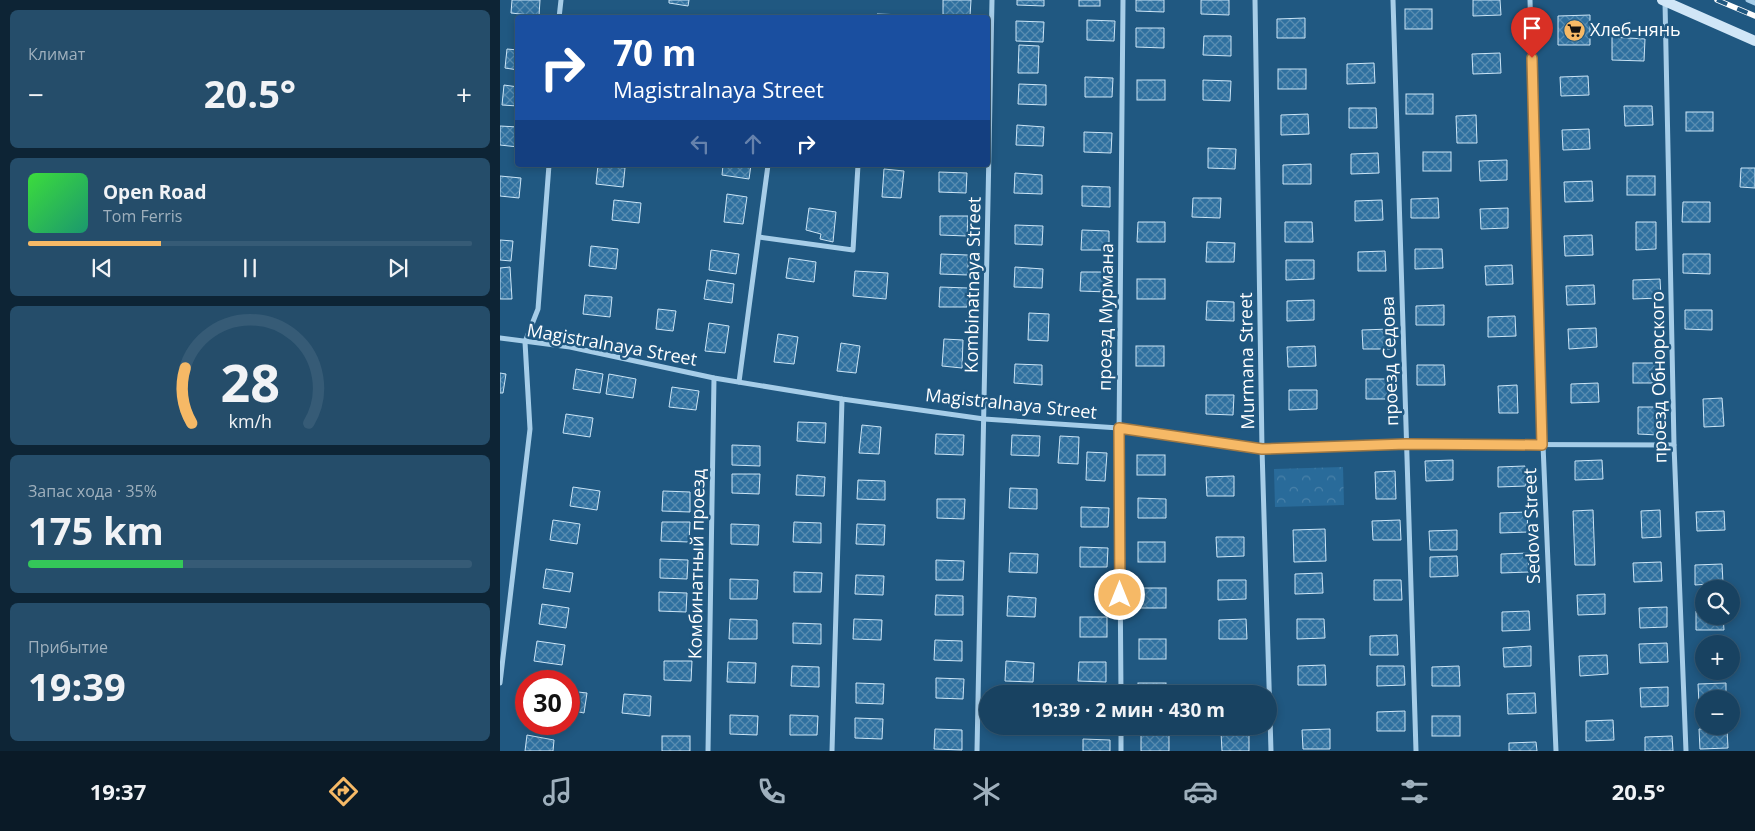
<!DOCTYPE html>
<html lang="ru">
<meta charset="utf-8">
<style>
:root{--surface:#184261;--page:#254d6a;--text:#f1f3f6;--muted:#9fb0bd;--line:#365b76;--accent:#f6b966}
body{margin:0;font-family:"Open Sans",sans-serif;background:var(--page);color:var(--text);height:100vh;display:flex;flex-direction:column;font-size:19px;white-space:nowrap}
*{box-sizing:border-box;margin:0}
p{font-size:16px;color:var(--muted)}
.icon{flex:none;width:28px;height:28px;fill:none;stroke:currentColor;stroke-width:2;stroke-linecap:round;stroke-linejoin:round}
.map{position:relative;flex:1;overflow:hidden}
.drawer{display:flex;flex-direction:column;gap:10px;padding:10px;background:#0d2435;width:500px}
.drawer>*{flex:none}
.top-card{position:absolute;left:15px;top:15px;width:475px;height:152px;border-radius:5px;box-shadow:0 2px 8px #0003,0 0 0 1px var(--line);background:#1a4fa0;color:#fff;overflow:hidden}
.controls{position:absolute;left:1195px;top:580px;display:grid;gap:10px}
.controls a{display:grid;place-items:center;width:45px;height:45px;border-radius:50%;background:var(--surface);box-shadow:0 2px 8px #0003,0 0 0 1px var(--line);font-size:25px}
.speed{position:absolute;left:15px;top:670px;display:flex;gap:10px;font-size:25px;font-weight:700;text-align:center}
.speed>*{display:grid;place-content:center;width:65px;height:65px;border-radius:50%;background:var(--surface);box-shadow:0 2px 8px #0003,0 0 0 1px var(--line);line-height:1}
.speed .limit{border:8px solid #d22;background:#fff;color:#111}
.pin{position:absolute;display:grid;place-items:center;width:42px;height:42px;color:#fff;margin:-51px -21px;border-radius:50% 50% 50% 0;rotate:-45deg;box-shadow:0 0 5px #0007}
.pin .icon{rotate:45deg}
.me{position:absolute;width:55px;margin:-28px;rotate:0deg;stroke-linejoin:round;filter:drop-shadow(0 0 4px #0008)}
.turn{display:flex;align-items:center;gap:18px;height:105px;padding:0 15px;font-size:22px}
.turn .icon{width:65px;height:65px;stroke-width:2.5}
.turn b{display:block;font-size:35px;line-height:42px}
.lanes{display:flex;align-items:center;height:48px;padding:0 15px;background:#0003;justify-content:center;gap:25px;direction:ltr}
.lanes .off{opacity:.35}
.big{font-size:38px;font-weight:700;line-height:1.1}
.drawer .widget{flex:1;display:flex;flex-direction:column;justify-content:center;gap:8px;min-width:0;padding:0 18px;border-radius:8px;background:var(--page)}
.drawer .dial{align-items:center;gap:0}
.dial svg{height:130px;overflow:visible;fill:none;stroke:var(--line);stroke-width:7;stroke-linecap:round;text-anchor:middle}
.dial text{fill:var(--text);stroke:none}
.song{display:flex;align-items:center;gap:15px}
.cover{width:60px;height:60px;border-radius:8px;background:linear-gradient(135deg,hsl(120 70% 55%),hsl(160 70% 35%))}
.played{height:5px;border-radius:2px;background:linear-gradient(90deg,var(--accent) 30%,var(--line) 30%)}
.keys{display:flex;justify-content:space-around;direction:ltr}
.heat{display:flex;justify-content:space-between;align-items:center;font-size:28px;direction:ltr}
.charge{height:8px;border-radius:4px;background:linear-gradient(90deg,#34c759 35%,var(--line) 0)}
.trip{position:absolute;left:479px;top:685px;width:298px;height:50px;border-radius:25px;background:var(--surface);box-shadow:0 2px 8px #0003,0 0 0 1px var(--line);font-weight:700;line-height:50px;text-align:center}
.dock{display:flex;height:80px;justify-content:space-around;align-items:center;background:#0a1a27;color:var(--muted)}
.dock .icon{width:35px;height:35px}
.dock .current{color:var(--accent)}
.dock b{font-size:22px;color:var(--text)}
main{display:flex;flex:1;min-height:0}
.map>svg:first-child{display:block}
</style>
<main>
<section class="drawer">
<div class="widget"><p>Климат</p>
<div class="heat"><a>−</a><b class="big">20.5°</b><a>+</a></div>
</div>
<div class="widget">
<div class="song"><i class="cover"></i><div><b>Open Road</b><p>Tom Ferris</p></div></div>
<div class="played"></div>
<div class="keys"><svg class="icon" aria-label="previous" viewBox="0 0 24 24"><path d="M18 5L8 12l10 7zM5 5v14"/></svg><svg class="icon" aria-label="pause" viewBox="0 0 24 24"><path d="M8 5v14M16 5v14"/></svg><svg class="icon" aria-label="next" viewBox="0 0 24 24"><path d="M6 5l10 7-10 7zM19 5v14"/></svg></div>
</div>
<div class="widget dial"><svg viewBox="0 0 100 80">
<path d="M14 69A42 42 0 1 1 86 69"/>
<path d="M14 69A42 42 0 0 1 10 35" stroke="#f6b966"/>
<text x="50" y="56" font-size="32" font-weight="700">28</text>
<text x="50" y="72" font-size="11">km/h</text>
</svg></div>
<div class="widget"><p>Запас хода · 35%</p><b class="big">175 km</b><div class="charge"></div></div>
<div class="widget"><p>Прибытие</p><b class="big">19:39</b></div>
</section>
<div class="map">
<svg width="1255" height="751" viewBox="0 0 1255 751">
<defs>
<pattern id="forest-crowns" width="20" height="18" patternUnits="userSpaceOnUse" patternTransform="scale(1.25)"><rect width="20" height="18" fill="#296b9a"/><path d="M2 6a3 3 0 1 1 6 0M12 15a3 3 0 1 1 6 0" fill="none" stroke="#4981a9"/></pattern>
<pattern id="building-cross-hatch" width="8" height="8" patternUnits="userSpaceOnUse" patternTransform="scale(1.25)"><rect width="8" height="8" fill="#2f709f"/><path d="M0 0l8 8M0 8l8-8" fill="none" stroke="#598db2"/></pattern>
</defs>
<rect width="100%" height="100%" fill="#205881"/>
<polygon fill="url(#forest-crowns)" points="843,467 844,505 775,507 774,469"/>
<g fill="url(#building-cross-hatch)" stroke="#cae4f6">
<polygon points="12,0 40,0 39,16 11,13"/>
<polygon points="169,0 189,0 188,6 169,3"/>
<polygon points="443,0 471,0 470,16 443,16"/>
<polygon points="517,0 544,0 544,6 517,5"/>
<rect x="579" y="0" width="21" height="6"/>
<polygon points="636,0 664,0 664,12 636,11"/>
<polygon points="701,0 729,0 729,15 701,14"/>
<polygon points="973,0 1000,0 1001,15 973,16"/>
<rect x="905" y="9" width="27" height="20"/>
<polygon points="377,14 405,15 405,18 377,18"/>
<polygon points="1090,15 1090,45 1058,45 1058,16"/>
<polygon points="805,18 805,38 777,38 777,19"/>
<polygon points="587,20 615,21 614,41 587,40"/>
<polygon points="516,21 544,22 543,42 516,41"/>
<polygon points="636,28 664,28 664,48 636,47"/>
<polygon points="704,36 731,36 731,56 703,55"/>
<polygon points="1112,37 1145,39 1144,61 1112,60"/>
<polygon points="519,45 539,46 538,73 518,73"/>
<polygon points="7,49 18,50 18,70 5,68"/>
<polygon points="1000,53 1001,73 973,74 972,54"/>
<polygon points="874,63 875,83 847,84 847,64"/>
<rect x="778" y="69" width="28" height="20"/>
<polygon points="1088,76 1089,95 1061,96 1060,77"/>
<polygon points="585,77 613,78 612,97 585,97"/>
<rect x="637" y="80" width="28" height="20"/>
<polygon points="703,80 731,81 730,101 703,100"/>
<polygon points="519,84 546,85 546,105 518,104"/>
<polygon points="4,85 18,87 18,106 2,105"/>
<rect x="906" y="94" width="27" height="20"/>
<polygon points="1124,106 1152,106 1153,125 1125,126"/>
<polygon points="849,108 876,108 877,128 849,128"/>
<rect x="1186" y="112" width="27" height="19"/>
<polygon points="808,114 809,134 781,135 781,115"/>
<polygon points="976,115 977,143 957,143 956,116"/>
<polygon points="517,125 544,127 543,146 516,145"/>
<polygon points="0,126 18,127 18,147 0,145"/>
<polygon points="1089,129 1090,149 1063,150 1062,130"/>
<polygon points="584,132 612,133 611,153 584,152"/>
<polygon points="708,148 736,149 735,169 708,168"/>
<rect x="923" y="152" width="28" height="19"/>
<polygon points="878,153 879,173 851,174 851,154"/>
<polygon points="1007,160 1007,180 980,181 979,161"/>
<polygon points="811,164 811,184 783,184 783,165"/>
<polygon points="98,165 125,168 123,187 96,184"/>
<polygon points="223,165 251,165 249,179 222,175"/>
<polygon points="1241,168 1255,168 1255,188 1240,187"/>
<polygon points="384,169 404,171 401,198 382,197"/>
<polygon points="439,172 467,173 466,193 439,192"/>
<polygon points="515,173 542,175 542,194 514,193"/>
<polygon points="0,176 21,178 19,198 0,196"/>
<rect x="1127" y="176" width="28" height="19"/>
<polygon points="1092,181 1093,201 1065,202 1064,182"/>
<polygon points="582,186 610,187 610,207 582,206"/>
<polygon points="227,194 247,197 243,224 224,222"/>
<polygon points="693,198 721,198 720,218 692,217"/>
<polygon points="938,198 939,218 911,218 911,199"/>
<polygon points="114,200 141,203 139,223 112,220"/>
<polygon points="882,200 883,220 855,221 855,201"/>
<polygon points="1183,202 1210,202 1210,222 1182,222"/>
<polygon points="309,208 336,212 333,242 320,239 321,234 306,230"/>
<polygon points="1008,208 1008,228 981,229 980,209"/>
<polygon points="440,216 468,216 467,236 440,235"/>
<polygon points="638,222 665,222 665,242 637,242"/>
<polygon points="785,222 812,222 813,242 785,242"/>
<polygon points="1136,222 1156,222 1156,249 1136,250"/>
<polygon points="515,225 543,226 542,245 515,244"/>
<polygon points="582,230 609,231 609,250 581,250"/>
<polygon points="1092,235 1093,255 1065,256 1064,236"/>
<polygon points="0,240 13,241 11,261 0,260"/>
<polygon points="707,242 735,243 734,262 706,262"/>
<polygon points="91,246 118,249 116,269 89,266"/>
<polygon points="915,249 942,249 943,268 915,269"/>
<polygon points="211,250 239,254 236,274 209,270"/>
<polygon points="885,251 886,271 858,271 858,252"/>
<polygon points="441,254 468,255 468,275 440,274"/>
<polygon points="1183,254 1210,254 1210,274 1183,273"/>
<polygon points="289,258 316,262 314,282 286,278"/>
<polygon points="786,260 814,260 814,279 786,280"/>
<polygon points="1012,265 1013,284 986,285 985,266"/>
<polygon points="10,267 12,299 0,299 0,268"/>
<polygon points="515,267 543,269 542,288 514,287"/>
<polygon points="355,271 388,273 386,299 353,296"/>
<polygon points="581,272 608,272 608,292 580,291"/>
<rect x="637" y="279" width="28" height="20"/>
<polygon points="1160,279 1161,298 1133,299 1133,280"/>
<polygon points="207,280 234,284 232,303 204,299"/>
<polygon points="1094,285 1095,304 1067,305 1066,286"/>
<polygon points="440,287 468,288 467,307 439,307"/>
<polygon points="85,295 112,297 110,317 83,314"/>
<polygon points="814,300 814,320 787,321 787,301"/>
<polygon points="707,301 734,302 734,321 706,320"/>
<polygon points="944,305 944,325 916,325 916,306"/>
<polygon points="158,309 176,311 173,331 156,329"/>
<polygon points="1185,310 1212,310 1212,330 1185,329"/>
<polygon points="529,313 549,314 548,341 528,340"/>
<polygon points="1015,316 1016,336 988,337 988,317"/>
<polygon points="209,323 229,326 225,353 205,351"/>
<polygon points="1096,328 1097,347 1069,349 1068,329"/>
<polygon points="890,329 890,349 863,349 862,330"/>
<polygon points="278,334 298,337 294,364 274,362"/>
<polygon points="444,339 463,340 462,368 442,366"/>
<polygon points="341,343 360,346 356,373 337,371"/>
<rect x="636" y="346" width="28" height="20"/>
<polygon points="815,346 816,366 788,367 787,347"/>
<rect x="1133" y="363" width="28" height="20"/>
<polygon points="515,364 542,365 542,385 514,383"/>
<polygon points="917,365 944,365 945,385 917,385"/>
<polygon points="76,369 103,374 100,393 73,389"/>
<polygon points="0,373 6,374 3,393 0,393"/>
<polygon points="109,374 136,379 133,398 106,394"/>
<polygon points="866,379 893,379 894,399 866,399"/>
<polygon points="1098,383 1099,402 1071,403 1071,384"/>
<polygon points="1017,385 1018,413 999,413 998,386"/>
<polygon points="172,387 199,391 196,410 169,407"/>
<polygon points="789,390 817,390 817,409 789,410"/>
<polygon points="706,395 734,395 733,415 706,414"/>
<polygon points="1222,398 1224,426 1204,427 1203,399"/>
<polygon points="1138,407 1158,407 1158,435 1138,434"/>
<polygon points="66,414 93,418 90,437 63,433"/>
<polygon points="298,422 326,423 325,443 297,441"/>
<polygon points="362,425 381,427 379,454 359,453"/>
<polygon points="436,434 464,435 463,455 435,454"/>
<polygon points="512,435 540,436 539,456 511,455"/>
<polygon points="560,436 579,437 578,464 558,463"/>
<polygon points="232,445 260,446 260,466 232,465"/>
<polygon points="587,452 607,453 605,481 586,480"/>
<rect x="637" y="455" width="28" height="20"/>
<polygon points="953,460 953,480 926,481 925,461"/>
<polygon points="1102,460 1103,479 1075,480 1075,461"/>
<polygon points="1025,466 1026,486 998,487 998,467"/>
<polygon points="895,471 896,499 876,499 875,472"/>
<polygon points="232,474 260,474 259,494 232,493"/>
<polygon points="297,475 325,477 324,496 296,495"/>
<polygon points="734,476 734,496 707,496 706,477"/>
<polygon points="358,480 385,481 385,500 357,499"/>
<polygon points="73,487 100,491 97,510 70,506"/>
<polygon points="510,488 537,489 537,509 509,508"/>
<polygon points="163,491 190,492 190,512 162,511"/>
<polygon points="638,498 666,499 666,518 638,518"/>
<polygon points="437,499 465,499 464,519 437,518"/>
<polygon points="581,507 609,508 608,527 581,527"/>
<polygon points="1093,510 1095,565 1075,565 1073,511"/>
<polygon points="1160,510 1161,537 1142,538 1141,511"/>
<polygon points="1224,511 1225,530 1197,531 1196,512"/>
<polygon points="1027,512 1028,532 1000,533 1000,513"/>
<polygon points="53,520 80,524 77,544 50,540"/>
<polygon points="900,520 901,540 873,540 872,521"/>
<polygon points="162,522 190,522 189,542 161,541"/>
<polygon points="294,522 321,523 321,543 293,542"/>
<polygon points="231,524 259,525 258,545 231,544"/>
<polygon points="357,524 385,525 384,545 356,544"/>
<polygon points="825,529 826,561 794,562 793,530"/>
<polygon points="957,530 957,550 930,550 929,531"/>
<polygon points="716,537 744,537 744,556 717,557"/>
<rect x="638" y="542" width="27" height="20"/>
<polygon points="580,547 608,548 607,567 580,567"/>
<polygon points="510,553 538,554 537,573 509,572"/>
<polygon points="1028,553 1029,572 1001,573 1001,554"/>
<polygon points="957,556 958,576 930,577 930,557"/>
<polygon points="160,559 188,560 187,579 160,578"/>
<polygon points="436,560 464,561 463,580 436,580"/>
<polygon points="1161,562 1162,581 1134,582 1133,563"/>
<polygon points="1222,564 1223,583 1195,585 1195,565"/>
<polygon points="46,569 73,573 70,592 43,588"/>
<polygon points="294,572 322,573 321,592 294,592"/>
<polygon points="822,573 823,593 795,594 795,574"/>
<polygon points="356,575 384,576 383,595 355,594"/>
<polygon points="230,579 258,580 257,599 230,599"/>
<polygon points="718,580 746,580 746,599 718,600"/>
<polygon points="874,580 901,580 902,600 874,600"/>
<rect x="638" y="588" width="28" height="20"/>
<polygon points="159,592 187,593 186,612 159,611"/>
<polygon points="1105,594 1105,614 1078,615 1077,595"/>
<polygon points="436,595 463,596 463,615 435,615"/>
<polygon points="508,596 536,598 535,617 507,616"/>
<polygon points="42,604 69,608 66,628 39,624"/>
<polygon points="1167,607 1167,627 1140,628 1139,608"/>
<polygon points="1029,611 1030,630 1002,631 1002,612"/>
<polygon points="1196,611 1204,611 1204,616 1223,616 1224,630 1196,630"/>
<rect x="580" y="617" width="27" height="20"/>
<polygon points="230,619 257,620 257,639 229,639"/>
<polygon points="354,619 382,620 381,640 353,639"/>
<polygon points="746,619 747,639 719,639 719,620"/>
<polygon points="797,619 824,619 825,638 797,639"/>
<polygon points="293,623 321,624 321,644 293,643"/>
<polygon points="897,635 898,655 870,655 870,636"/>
<rect x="639" y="639" width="27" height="20"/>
<polygon points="435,640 462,641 462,661 434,660"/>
<polygon points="37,641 65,645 62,665 34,661"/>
<polygon points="1167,643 1168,662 1140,663 1139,644"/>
<polygon points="1031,646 1031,666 1004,667 1003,648"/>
<polygon points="1204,647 1204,667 1198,667 1197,648"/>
<polygon points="1107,655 1108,674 1080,676 1079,656"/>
<polygon points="164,661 192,661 191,681 164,680"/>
<polygon points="506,661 534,663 533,682 505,681"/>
<polygon points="228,662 256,663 255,683 227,682"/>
<polygon points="579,662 606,662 606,682 578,681"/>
<polygon points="825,665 826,685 798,685 798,666"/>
<polygon points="292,666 319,667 319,687 291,686"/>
<polygon points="877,666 904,666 905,685 877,686"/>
<polygon points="959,666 960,686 932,686 932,667"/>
<polygon points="436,678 464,679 463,699 436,698"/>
<polygon points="356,683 384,684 383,704 356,703"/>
<rect x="638" y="683" width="28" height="11"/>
<polygon points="1226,683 1226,699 1204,699 1204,703 1199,704 1198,684"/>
<polygon points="1168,687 1168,706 1141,707 1140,688"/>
<polygon points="69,691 87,693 84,713 69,710"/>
<polygon points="1035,693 1036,713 1008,714 1007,694"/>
<polygon points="124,694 151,696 150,716 122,713"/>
<polygon points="905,711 905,731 877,731 877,712"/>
<polygon points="230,715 258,716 257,735 230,734"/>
<polygon points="290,715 318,716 317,735 290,735"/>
<rect x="932" y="716" width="28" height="20"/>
<polygon points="355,718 383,719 382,739 355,738"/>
<polygon points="1113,720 1114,740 1086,741 1086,721"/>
<polygon points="1227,728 1228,748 1200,749 1199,729"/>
<polygon points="435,729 462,730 462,750 434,749"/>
<polygon points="830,729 830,749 803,749 802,730"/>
<polygon points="749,731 749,751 722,751 721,732"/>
<rect x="641" y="733" width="28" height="18"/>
<polygon points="27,735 54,740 53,751 25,751"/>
<rect x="162" y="736" width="28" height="15"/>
<polygon points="1172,736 1173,751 1145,751 1145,737"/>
<polygon points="583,739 610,740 610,751 583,751"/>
<polygon points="1036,742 1037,751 1009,751 1009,743"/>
</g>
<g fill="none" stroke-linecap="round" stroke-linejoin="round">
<g stroke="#a6cde8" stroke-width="5">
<polyline points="755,0 762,449 771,751"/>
<polyline points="893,0 916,751"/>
<polyline points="1030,0 1043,445 1056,751"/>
<polyline points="1248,0 1255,3"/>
<polyline points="1165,2 1174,445 1186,751"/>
<polyline points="59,18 61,0"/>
<polyline points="259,237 353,250 358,165"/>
<polyline points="0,338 70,347 214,378 342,399 484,419 619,428 762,449 906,444 1174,445"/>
<polyline points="239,382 268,165"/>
<polyline points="0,683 30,429 25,342 38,309 49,165"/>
<polyline points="621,694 619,436 623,0"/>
<polyline points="621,726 621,751"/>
<polyline points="208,751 214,378"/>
<polyline points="332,751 342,399"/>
<polyline points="477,751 492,0"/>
</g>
<polyline stroke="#d0e6f7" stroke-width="10" points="1162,0 1255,41"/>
<defs>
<polyline id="rail" points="1217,0 1255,16"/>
</defs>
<use href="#rail" stroke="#fff" stroke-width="5.5"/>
<use href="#rail" stroke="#205881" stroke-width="4" stroke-dasharray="11" stroke-linecap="butt"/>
</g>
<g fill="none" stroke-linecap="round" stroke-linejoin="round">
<defs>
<polyline id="route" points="620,595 619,428 762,449 906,444 1042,445 1032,58"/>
</defs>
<use href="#route" stroke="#a07842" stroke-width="12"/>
<use href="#route" stroke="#f6b966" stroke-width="9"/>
</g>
<defs>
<symbol id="supermarket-disc" viewBox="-11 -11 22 22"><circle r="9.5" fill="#f6b966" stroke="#205881"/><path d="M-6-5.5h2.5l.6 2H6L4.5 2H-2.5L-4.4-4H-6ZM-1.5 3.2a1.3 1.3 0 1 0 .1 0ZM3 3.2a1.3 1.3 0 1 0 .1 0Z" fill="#111"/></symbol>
</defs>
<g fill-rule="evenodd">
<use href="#supermarket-disc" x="1062" y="18" width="25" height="25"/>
</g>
<g text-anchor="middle" stroke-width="5" stroke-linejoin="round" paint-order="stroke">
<g font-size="18" fill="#fff" stroke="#205881" text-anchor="start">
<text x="1090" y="36">Хлеб-нянь</text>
</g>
<g font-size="18" fill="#fff" stroke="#205881">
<text transform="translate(473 285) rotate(-89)" y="6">Kombinatnaya Street</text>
<text transform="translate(606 317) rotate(-89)" y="6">проезд Мурмана</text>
<text transform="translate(112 345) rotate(10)" y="6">Magistralnaya Street</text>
<text transform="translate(747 361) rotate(-91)" y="6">Murmana Street</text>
<text transform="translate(890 361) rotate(-92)" y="6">проезд Седова</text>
<text transform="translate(1159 377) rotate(-91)" y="6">проезд Обнорского</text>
<text transform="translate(511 404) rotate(6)" y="6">Magistralnaya Street</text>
<text transform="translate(1032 526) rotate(-92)" y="6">Sedova Street</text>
<text transform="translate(197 564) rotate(-89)" y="6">Комбинатный проезд</text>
</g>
</g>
</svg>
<div class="controls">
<a><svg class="icon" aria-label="search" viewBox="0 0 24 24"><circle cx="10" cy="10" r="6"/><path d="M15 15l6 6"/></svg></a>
<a>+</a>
<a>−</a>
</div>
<div class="speed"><div class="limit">30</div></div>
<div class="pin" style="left:1032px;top:58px;background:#d93025"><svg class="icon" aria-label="arrive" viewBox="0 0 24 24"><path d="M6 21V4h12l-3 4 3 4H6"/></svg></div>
<svg class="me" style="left:620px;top:595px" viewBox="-20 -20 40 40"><circle r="17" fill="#f6b966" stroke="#fff" stroke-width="3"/><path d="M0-11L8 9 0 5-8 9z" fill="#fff"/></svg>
<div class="trip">19:39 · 2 мин · 430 m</div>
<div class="top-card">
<div class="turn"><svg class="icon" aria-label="right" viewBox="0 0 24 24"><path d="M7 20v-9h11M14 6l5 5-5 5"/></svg><div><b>70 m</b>Magistralnaya Street</div></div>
<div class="lanes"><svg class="icon off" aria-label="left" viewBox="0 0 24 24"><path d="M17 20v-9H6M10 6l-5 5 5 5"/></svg><svg class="icon off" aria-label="ahead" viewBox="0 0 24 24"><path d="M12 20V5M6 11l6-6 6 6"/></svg><svg class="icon" aria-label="right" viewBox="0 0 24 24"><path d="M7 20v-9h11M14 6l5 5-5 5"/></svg></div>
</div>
</div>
</main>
<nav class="dock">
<b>19:37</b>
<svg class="icon current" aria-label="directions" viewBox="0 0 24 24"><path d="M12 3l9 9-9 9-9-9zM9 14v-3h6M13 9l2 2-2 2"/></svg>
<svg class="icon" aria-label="music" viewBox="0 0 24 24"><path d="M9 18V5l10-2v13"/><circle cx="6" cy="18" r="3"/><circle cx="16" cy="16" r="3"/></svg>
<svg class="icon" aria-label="phone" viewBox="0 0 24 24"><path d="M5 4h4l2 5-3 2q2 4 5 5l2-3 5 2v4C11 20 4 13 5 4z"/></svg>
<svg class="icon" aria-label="climate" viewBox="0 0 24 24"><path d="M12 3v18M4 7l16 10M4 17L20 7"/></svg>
<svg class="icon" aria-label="car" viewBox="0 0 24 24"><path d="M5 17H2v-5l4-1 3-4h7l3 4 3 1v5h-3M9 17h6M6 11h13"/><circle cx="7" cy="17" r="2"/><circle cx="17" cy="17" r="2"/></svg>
<svg class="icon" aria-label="filters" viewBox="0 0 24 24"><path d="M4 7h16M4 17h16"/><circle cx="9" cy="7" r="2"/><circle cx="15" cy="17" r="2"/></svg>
<b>20.5°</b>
</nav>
